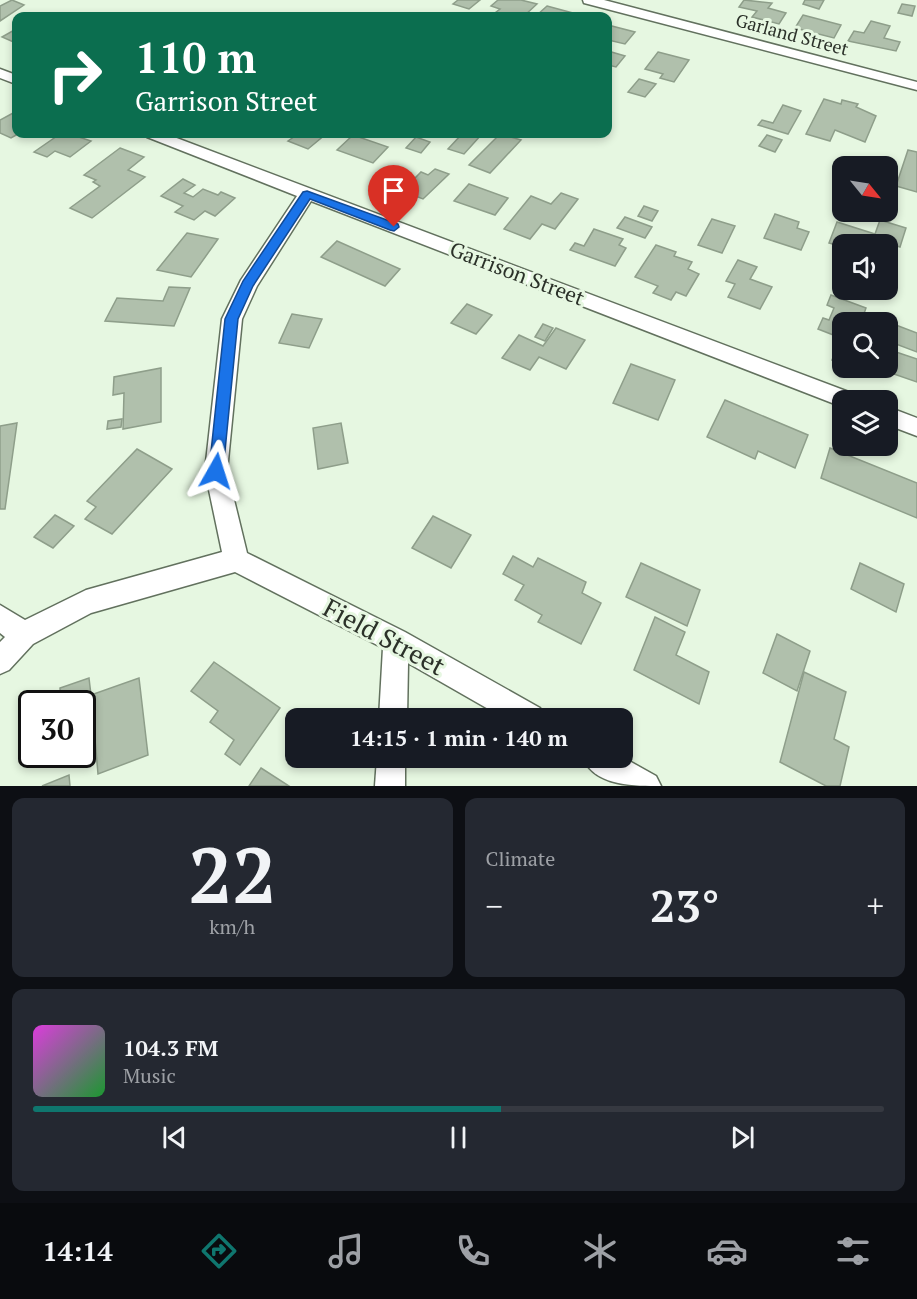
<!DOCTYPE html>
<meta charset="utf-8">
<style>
:root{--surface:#171b24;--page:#242831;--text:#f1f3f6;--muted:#9ea1a6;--line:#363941;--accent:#0f766e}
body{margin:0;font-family:"PT Serif",serif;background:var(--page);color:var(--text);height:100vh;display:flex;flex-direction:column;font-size:22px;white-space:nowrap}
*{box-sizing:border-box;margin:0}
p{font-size:20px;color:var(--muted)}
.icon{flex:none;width:33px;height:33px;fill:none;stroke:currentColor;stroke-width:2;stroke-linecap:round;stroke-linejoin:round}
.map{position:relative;height:786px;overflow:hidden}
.details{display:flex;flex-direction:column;gap:12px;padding:12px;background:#0d0f14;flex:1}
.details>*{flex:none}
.top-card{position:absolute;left:12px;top:12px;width:600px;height:126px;border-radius:12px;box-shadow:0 3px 9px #0003;background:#0b6e4f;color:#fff;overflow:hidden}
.needle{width:39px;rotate:120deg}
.controls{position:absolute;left:832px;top:156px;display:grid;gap:12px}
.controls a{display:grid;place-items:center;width:66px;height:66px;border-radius:12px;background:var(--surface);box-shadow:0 3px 9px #0003;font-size:30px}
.speed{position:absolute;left:18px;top:690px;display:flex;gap:12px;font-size:30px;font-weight:700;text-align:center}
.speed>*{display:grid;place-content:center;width:78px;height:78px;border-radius:50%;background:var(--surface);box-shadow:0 3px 9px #0003;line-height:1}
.speed .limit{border:3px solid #111;border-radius:9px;background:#fff;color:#111}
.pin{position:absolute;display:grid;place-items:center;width:51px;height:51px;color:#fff;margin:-62px -26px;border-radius:50% 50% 50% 0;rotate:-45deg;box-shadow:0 0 6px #0007}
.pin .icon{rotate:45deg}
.me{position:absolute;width:66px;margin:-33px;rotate:6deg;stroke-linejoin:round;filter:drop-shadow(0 0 4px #0008)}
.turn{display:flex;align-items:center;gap:21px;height:126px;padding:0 24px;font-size:27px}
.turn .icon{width:78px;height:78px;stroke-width:2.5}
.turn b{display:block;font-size:42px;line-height:51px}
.big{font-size:45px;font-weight:600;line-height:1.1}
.details .widget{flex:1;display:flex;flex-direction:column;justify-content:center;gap:9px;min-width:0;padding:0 21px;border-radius:12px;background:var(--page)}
.details .dial{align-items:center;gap:0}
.dial b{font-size:78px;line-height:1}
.song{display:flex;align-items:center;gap:18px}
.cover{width:72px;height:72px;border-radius:9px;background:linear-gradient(135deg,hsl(300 70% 55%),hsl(130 70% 35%))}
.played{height:6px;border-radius:3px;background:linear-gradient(90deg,var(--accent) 55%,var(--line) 55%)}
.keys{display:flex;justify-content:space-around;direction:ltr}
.heat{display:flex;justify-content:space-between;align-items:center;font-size:33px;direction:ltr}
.details .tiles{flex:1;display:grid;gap:12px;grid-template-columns:1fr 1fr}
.widget:last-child{grid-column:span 2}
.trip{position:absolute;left:285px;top:708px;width:348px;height:60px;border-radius:12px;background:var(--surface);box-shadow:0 3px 9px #0003;font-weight:600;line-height:60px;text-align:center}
.menu{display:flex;height:96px;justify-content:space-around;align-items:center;background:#090b0e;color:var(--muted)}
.menu .icon{width:42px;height:42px}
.menu .active{color:var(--accent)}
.menu b{font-size:27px;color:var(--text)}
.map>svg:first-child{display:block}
</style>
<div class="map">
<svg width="917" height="786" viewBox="0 0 917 786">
<rect width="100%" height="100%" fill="#e6f7e1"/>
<g fill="#b0c0ac" stroke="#8e9e8a" stroke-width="1.5">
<polygon points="12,0 24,5 0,21 0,6"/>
<polygon points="458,0 480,0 469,9 453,4"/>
<polygon points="498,0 521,0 537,4 524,16 491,16 500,9 491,6"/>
<polygon points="744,0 772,3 768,8 786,13 779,24 752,17 757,11 739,7"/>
<polygon points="805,0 824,0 819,9 803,4"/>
<polygon points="902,4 915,6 912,16 898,13"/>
<polygon points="547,6 584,16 536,16"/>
<polygon points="803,15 841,25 834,38 795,28"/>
<polygon points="871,21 890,26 884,38 900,42 896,51 848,41 854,31 864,33"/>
<polygon points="608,25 635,32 625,44 608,40"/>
<polygon points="16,29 16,43 2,37"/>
<polygon points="608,51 625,56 616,67 608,65"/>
<polygon points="658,52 689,60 674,82 660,78 663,74 645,69"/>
<polygon points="639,79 656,84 645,97 628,92"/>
<polygon points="824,99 841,104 842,100 858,104 856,107 876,116 865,142 835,130 830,141 806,134"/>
<polygon points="783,105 801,111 788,134 758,125 762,120 773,123"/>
<polygon points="15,112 18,134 11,138 0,133 0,120"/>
<polygon points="60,134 70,134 91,141 70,157 55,151 47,157 34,152"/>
<polygon points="298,134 326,134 308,149 288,141"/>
<polygon points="460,134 482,134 464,154 448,149 462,134"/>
<polygon points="500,134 521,140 490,173 469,165"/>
<polygon points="353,135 388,147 373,163 337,150"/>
<polygon points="767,135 782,140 775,152 759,146"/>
<polygon points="416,137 430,142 421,153 406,148"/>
<polygon points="120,148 144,157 128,170 145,177 92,218 70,208 100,186 93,182 96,180 84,175"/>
<polygon points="908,150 917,152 917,192 896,186"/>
<polygon points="435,169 449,174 423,199 397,189 409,178 413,180 421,172 428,175"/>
<polygon points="183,179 195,185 184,193 193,197 203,189 218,195 221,192 235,198 215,216 205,211 194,220 175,212 183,206 161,196"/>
<polygon points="469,184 508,198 495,215 454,201"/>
<polygon points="561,193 578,199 555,229 542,224 530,239 504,229 531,196 551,204"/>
<polygon points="644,206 658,211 652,221 638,216"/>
<polygon points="775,214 799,222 797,228 809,232 801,250 764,238"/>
<polygon points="625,217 652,227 645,238 617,228"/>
<polygon points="712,219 735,226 722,253 698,245"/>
<polygon points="880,220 906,228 900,247 888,243 843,244 843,247 829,243 837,222 875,234"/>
<polygon points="594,229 623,239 619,245 626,248 615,266 570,250 575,243 584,246"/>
<polygon points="187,233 218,239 191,277 157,270"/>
<polygon points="337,241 400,269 385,286 321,257"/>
<polygon points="656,245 676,252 674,256 692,262 688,269 699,274 686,296 676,292 671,300 653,293 658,286 635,277"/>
<polygon points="738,260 757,267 750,279 772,287 760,309 728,297 735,284 726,281"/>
<polygon points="888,267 894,269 887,293 878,290 888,290"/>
<polygon points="169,287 190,288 174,326 105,321 117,298 163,301"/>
<polygon points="831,295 866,308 861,322 843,322 843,364 832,360 841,338 818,329 823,318 829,320 834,308 827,305"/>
<polygon points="467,304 492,315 476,334 451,323"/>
<polygon points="292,314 322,319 309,348 279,343"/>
<polygon points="888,322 917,333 917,352 888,341"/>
<polygon points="543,324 553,328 545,341 535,337"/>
<polygon points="556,328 585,340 566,369 539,357 530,370 502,358 519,335 543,346"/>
<polygon points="896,352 917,359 917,382 891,373"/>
<polygon points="631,364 675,380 658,420 613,403"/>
<polygon points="161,368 161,422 123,429 124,393 113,395 114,377"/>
<polygon points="725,400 808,435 795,468 758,451 755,459 707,437"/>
<polygon points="122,419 121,427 107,429 108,421"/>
<polygon points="17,423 5,509 0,509 0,426"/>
<polygon points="341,423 348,463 318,469 313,428"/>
<polygon points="830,448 917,483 917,518 821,478"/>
<polygon points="137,449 172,469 112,534 85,519 96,507 87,501"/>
<polygon points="55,515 74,526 53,548 34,537"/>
<polygon points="433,516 471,535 451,568 412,548"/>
<polygon points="513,556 533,567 538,558 586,582 582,593 601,603 581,644 538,622 542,615 515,600 524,585 503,574"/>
<polygon points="641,563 700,590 687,626 626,597"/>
<polygon points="860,563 904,584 896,612 851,589"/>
<polygon points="655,617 685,632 676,655 709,672 699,704 634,670"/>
<polygon points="777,634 810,651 797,691 763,673"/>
<polygon points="214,662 280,708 240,765 225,754 234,740 210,722 218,711 191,691"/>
<polygon points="804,672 846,692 834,739 849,747 840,786 826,786 780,762"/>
<polygon points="89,678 91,695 139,678 148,755 98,774 95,739 82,744 82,704 61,704 60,688"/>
<polygon points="32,718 32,752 27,753 26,720"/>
<polygon points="261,768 289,786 249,786"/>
<polygon points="69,775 70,786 42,786"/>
</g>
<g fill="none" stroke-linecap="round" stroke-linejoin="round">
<defs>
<g id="street">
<polygon points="583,0 604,0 917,82 917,90 584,3"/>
<polygon points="0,69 16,75 16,84 0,78"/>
<polygon points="146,134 166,134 854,394 858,400 843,400 843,407 840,406 311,201 257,286 242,319 227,471 247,553 405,632 540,708 544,718 504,718 408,663 407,718 379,718 383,648 235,572 91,613 33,644 9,670 0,674 0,642 5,637 0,633 0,605 25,620 86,590 222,552 205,471 222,319 241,280 297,196 147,137"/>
<polygon points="888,407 917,418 917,436 888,425"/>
<path d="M622,757L656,776L661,786C633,786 595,786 583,758Z"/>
<polygon points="377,758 405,758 405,786 375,786"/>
</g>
</defs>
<use href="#street" stroke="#62715e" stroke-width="3"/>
<use href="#street" fill="#fff" fill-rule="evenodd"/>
</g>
<polygon fill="#1a73e8" stroke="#114b97" stroke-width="1.5" points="307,191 398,224 399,227 394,231 390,230 310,199 253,286 238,319 223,471 221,476 216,477 211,476 209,471 225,319 243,281 303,192"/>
<g text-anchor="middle" stroke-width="6" stroke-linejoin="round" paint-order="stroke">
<g font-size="18" fill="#2b3129" stroke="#e6f7e1">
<text transform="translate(792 35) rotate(15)" y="6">Garland Street</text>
</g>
<g font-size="21" fill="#2b3129" stroke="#e6f7e1">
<text transform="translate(517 274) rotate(21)" y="7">Garrison Street</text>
</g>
<g font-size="26" fill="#2b3129" stroke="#e6f7e1">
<text transform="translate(384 637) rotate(28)" y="9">Field Street</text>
</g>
</g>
</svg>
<div class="controls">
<a><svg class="needle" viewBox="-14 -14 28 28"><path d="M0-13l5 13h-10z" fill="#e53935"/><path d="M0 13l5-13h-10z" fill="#9ea1a6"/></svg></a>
<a><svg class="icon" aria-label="sound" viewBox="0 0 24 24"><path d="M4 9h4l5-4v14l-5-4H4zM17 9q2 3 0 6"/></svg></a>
<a><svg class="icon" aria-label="search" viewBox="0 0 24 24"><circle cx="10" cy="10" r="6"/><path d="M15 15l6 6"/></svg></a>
<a><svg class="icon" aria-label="layers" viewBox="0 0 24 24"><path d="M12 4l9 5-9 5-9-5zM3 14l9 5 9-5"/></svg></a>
</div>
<div class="speed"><div class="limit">30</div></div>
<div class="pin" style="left:394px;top:227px;background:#d93025"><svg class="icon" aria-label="arrive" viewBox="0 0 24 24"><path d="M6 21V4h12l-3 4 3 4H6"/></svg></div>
<svg class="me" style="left:216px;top:471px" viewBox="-20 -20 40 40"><path d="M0-17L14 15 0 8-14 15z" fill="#1a73e8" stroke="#fff" stroke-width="4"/></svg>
<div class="trip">14:15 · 1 min · 140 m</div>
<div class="top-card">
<div class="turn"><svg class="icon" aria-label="right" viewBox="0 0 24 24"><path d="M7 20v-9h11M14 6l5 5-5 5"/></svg><div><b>110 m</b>Garrison Street</div></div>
</div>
</div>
<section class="details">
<div class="tiles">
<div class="widget dial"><b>22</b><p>km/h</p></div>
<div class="widget"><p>Climate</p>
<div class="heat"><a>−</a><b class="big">23°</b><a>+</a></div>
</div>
<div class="widget">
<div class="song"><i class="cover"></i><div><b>104.3 FM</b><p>Music</p></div></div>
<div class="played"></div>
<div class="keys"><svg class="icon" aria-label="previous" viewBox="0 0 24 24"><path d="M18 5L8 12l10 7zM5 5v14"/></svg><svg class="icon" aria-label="pause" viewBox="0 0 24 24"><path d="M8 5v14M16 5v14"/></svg><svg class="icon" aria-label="next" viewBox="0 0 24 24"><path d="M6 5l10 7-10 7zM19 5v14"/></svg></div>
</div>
</div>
</section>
<nav class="menu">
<b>14:14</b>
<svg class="icon active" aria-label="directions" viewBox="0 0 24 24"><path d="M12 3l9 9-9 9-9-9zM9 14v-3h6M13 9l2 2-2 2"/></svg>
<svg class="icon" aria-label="music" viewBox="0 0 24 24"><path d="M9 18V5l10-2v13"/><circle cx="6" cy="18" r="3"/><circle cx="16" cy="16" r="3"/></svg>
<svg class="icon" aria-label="phone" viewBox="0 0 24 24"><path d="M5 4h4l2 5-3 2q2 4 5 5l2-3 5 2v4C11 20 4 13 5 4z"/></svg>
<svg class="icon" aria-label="climate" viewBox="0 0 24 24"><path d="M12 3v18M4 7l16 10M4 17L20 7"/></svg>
<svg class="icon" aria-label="car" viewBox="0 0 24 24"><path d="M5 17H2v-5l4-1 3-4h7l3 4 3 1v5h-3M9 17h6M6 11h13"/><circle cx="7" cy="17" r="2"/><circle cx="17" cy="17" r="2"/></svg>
<svg class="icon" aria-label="filters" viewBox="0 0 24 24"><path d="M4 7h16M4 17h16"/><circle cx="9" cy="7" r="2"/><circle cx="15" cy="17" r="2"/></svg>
</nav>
